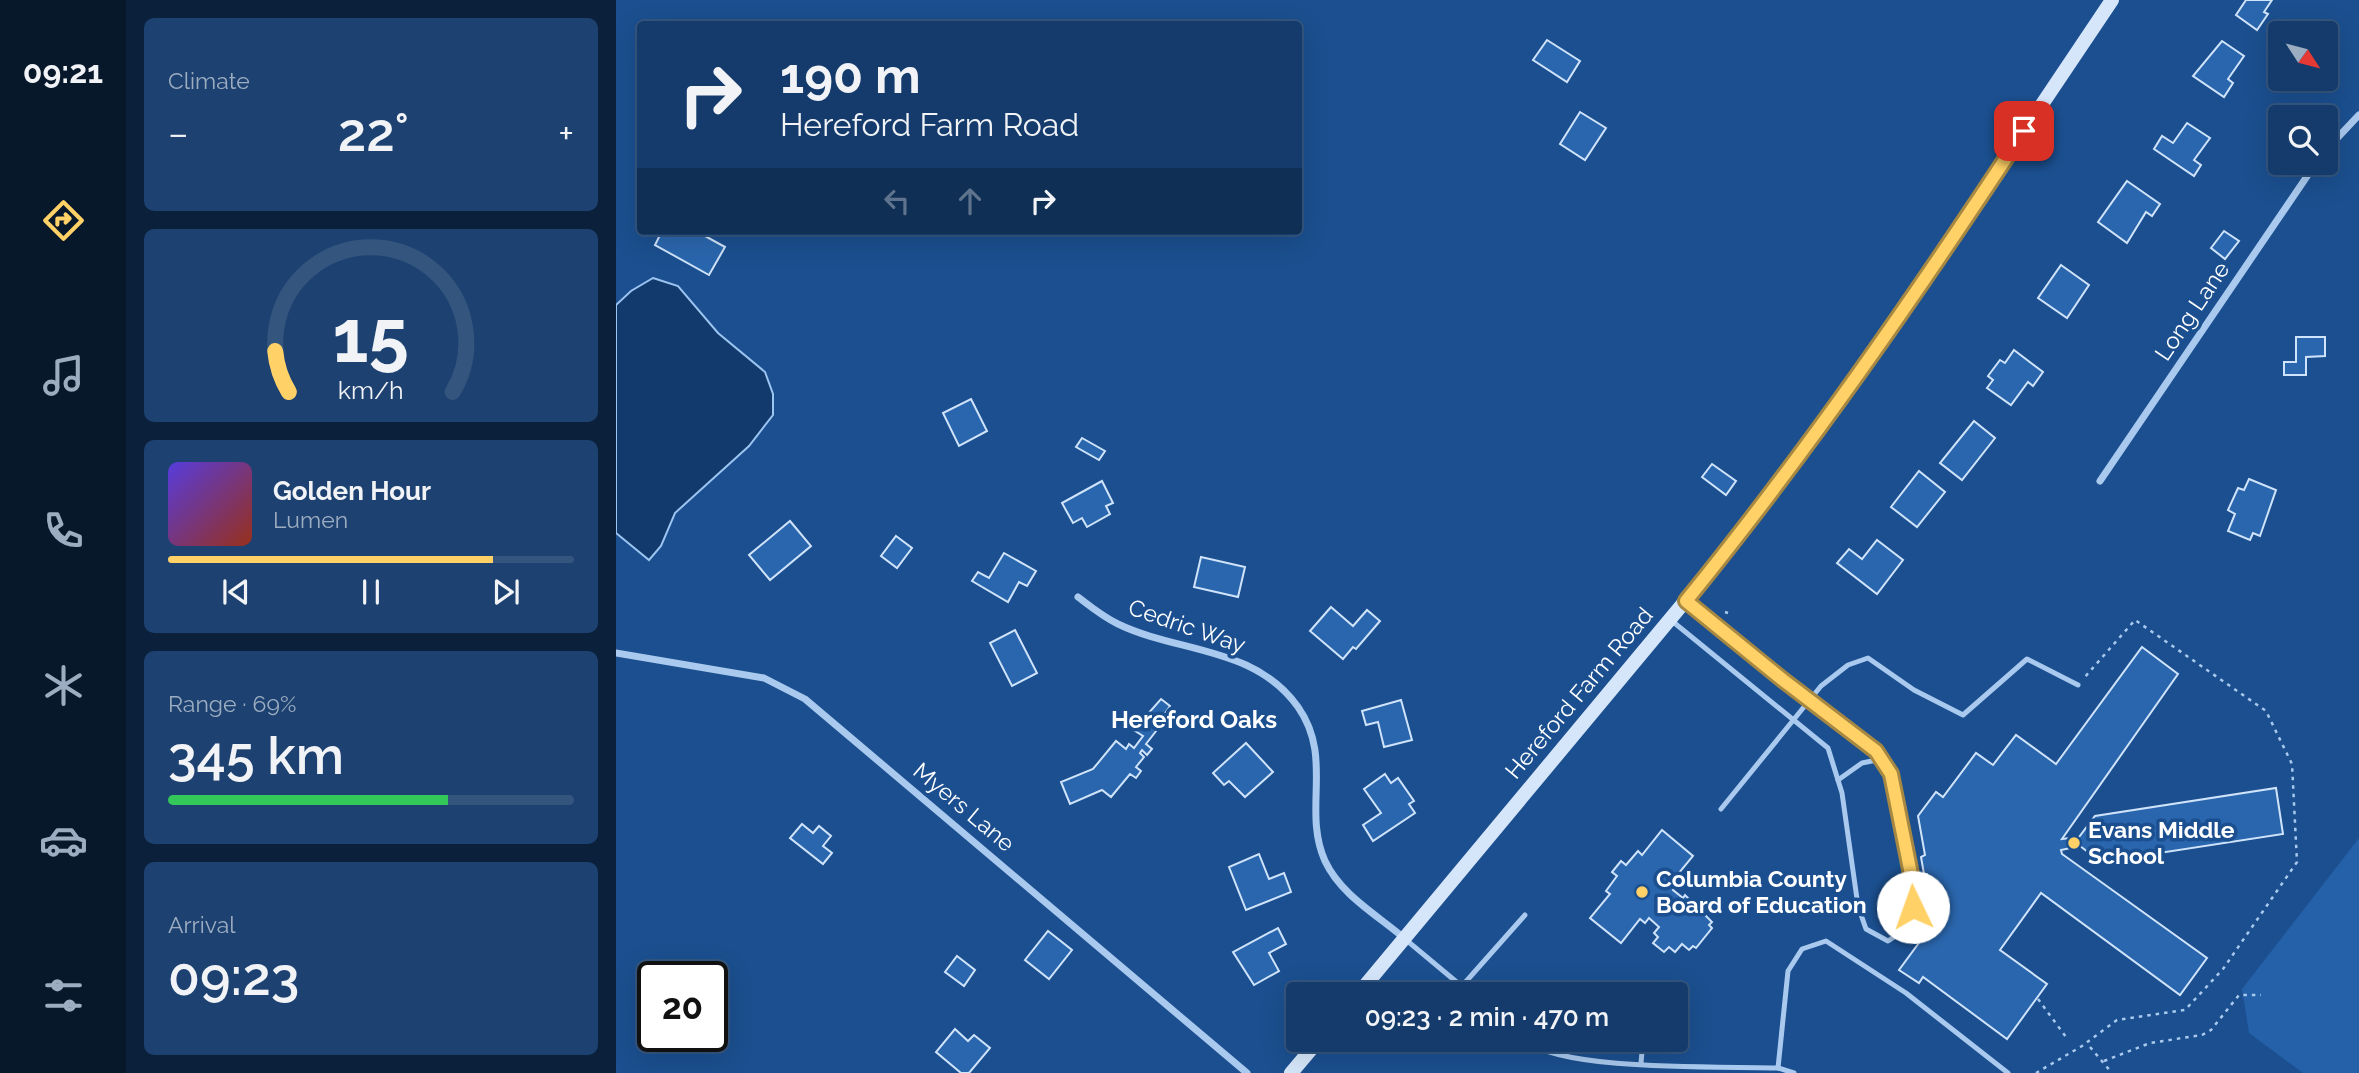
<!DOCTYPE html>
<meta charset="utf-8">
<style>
:root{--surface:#143b6b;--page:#1d4271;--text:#f1f3f6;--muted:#9dadc1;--line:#33557e;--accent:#ffd166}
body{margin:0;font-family:Raleway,sans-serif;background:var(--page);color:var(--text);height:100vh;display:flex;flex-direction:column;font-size:26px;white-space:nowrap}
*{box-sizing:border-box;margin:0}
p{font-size:23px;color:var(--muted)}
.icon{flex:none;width:38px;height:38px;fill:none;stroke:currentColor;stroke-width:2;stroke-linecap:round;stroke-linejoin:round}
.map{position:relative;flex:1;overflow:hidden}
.details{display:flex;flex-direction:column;gap:18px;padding:18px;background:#0b203b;width:490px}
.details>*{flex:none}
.guide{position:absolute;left:21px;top:21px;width:665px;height:214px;border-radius:7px;box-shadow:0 7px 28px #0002,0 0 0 2px var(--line);background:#143b6b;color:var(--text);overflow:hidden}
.needle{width:46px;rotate:126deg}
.controls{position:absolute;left:1652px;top:21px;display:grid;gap:14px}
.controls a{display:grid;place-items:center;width:70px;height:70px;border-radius:7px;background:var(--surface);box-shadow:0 7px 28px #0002,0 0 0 2px var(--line);font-size:35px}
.speed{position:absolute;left:21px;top:961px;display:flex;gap:14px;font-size:35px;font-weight:700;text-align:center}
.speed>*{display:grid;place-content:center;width:91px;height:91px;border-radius:50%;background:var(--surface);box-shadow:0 7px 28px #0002,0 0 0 2px var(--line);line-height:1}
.speed .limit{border:4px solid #111;border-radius:10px;background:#fff;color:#111}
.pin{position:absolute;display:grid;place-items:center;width:60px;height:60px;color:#fff;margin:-30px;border-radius:14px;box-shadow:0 4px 10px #0006}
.me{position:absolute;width:77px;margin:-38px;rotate:357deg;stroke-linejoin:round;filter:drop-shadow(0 0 5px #0008)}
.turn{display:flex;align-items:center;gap:24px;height:147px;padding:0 28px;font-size:32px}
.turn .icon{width:91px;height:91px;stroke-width:2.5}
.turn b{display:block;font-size:49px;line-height:60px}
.lanes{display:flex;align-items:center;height:66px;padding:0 28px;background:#0003;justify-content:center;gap:35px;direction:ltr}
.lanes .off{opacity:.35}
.big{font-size:52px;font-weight:600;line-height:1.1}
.details .widget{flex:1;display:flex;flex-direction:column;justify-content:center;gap:10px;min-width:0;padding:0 24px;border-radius:10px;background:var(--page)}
.details .dial{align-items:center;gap:0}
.dial svg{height:182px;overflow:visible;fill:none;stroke:var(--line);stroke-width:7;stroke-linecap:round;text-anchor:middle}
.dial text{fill:var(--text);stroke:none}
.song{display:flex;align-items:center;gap:21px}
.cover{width:84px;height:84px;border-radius:10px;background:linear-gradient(135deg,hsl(250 70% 55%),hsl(10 70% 35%))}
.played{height:7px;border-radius:4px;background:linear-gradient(90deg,var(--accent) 80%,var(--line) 80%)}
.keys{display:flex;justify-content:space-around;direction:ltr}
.heat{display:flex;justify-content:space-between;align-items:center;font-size:38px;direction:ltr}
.charge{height:10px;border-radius:5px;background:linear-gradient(90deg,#34c759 69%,var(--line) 0)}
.trip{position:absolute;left:670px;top:982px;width:402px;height:70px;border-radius:7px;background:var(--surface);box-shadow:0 7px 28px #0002,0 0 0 2px var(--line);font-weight:600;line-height:70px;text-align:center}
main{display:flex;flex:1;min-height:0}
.dock{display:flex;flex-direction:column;width:126px;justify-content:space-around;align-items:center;background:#08182b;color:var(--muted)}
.dock .icon{width:49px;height:49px}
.dock .selected{color:var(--accent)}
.dock b{font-size:32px;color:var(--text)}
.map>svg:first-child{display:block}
</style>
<main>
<nav class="dock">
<b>09:21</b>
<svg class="icon selected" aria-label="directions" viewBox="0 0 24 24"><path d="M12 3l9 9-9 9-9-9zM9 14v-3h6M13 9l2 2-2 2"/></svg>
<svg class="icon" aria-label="music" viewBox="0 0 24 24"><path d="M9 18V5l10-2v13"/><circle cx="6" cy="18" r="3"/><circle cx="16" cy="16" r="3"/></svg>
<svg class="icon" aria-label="phone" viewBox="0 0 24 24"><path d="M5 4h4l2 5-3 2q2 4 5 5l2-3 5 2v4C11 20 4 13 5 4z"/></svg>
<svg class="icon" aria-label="climate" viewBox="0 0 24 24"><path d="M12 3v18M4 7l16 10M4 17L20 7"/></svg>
<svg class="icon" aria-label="car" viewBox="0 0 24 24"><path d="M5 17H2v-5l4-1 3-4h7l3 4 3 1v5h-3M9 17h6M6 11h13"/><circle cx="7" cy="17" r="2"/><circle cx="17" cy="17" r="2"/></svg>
<svg class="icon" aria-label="filters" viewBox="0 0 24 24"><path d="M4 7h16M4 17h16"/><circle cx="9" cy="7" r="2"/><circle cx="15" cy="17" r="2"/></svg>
</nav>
<section class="details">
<div class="widget"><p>Climate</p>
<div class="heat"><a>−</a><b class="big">22°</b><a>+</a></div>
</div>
<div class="widget dial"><svg viewBox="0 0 100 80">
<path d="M14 69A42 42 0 1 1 86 69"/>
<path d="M14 69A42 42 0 0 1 8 51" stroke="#ffd166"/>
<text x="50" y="56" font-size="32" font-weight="700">15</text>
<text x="50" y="72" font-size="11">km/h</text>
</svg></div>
<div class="widget">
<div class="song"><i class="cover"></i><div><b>Golden Hour</b><p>Lumen</p></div></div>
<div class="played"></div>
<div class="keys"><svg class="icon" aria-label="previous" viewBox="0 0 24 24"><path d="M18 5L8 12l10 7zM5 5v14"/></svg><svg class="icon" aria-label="pause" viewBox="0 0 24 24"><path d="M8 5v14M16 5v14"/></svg><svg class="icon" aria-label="next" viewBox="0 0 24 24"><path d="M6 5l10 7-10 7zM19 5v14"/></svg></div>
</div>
<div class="widget"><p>Range · 69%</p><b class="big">345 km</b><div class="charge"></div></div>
<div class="widget"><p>Arrival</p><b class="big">09:23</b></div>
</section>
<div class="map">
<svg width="1743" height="1073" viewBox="0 0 1743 1073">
<rect width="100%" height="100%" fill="#1b4f8f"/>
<polygon fill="#2461a8" points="1743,838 1743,1073 1687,1073 1633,1033 1626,989"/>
<polygon fill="#123a6d" stroke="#9cc4f0" stroke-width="2" points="37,278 62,286 102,333 149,372 157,394 157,415 133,446 59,513 45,546 33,560 0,533 0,305 15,291"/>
<g fill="#2a66ad" stroke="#cfe3fa" stroke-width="2">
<polygon points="1630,0 1656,0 1648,12 1652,14 1641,30 1620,15"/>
<polygon points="931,40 964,61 951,82 917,60"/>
<polygon points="1606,41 1628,56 1612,79 1617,83 1608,97 1577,76"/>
<polygon points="964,112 990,128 969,160 944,144"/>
<polygon points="1571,123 1594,138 1578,160 1585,165 1578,176 1538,149 1546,136 1557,143"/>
<polygon points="1511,181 1544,204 1536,216 1530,212 1511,243 1482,222"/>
<polygon points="46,231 80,231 109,247 93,275 39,245"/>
<polygon points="1608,231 1623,241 1609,259 1595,248"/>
<polygon points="1445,265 1473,285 1451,318 1422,298"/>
<polygon points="1680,337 1709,337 1709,356 1690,357 1690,375 1668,375 1668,362 1680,362"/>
<polygon points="1398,350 1427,372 1417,386 1412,382 1395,405 1371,388 1377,380 1372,376 1384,360 1389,363"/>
<polygon points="355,399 371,431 343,446 327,413"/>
<polygon points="1358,421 1379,438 1346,480 1324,463"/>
<polygon points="466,438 489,451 483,460 460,447"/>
<polygon points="1096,464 1120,481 1110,495 1086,477"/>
<polygon points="1303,471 1329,492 1301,527 1275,507"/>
<polygon points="1633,479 1660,490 1644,536 1637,533 1634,540 1612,531 1619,514 1612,510 1622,488 1628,490"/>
<polygon points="486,481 497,503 490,506 494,514 471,527 466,518 457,523 446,503"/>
<polygon points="174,521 195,546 154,580 133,555"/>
<polygon points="280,536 296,548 281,568 265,556"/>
<polygon points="1261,540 1287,560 1261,594 1221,563 1233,549 1246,559"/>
<polygon points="388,553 420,571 411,586 403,582 392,602 356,581 362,572 373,578"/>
<polygon points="585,557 629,567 622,597 578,587"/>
<polygon points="715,607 737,626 751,610 764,621 740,649 737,647 727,659 694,631"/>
<polygon points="399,630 421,673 396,686 374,643"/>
<polygon points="1526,647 1562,674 1446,839 1463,837 1479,816 1660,788 1667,834 1485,862 1464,846 1445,850 1446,854 1591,958 1564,995 1425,893 1384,950 1431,984 1391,1039 1307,977 1303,983 1283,970 1322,917 1317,913 1311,874 1308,874 1305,857 1309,855 1302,816 1320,792 1327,797 1360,753 1377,765 1400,735 1440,764"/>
<polygon points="545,699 554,706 548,715 551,717 530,744 536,749 531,755 526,750 524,753 528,757 520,767 525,771 520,778 514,774 495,797 486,790 454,804 445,782 477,769 500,741 510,749 513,744 518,748 527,736 516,729 525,717 533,722 535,719 530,716"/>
<polygon points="785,700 796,740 768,747 762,722 750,725 746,711"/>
<polygon points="630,743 657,772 629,797 613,781 608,785 597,773"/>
<polygon points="769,774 775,783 782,778 798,801 793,804 799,813 757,841 747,825 765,813 748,789"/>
<polygon points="186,824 197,833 203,826 215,836 207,846 216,853 207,864 174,838"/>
<polygon points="1046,830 1077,856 1057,880 1062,884 1057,890 1067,898 1069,895 1096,922 1093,925 1096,928 1080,948 1077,946 1073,950 1066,944 1059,952 1053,947 1048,952 1037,943 1042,937 1038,933 1043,927 1033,918 1029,923 1024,919 1005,943 974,918 994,894 990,891 1001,876 996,872 1005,861 1010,865 1022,851 1026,855"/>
<polygon points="643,854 653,879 668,873 675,892 630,910 613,867"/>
<polygon points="662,928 670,944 653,953 663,971 638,985 617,952"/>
<polygon points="432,931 456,950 433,979 409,960"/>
<polygon points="341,956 359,970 348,986 329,972"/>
<polygon points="339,1029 352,1041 358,1035 374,1048 353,1073 345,1073 320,1052"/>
</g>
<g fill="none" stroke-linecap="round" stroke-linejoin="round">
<g stroke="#a9c9ee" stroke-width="2.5" stroke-dasharray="3.5 5" stroke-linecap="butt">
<polyline points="1109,612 1112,613"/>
<polyline points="1422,999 1450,1037"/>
<polyline points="1474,1047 1496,1073"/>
<polyline points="1488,1061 1534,1043 1586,1035 1595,1030 1623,995 1645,995"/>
<polyline points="1420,1073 1466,1046 1501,1020 1569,1010 1607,969 1681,862 1676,764 1650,711 1519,620 1468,678"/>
</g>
<g stroke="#a9c9ee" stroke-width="5">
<polyline points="1056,621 1212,748 1226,793 1242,906 1250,929 1272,941 1296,925 1298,889 1287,825 1275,774 1260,751 1167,680 1070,601"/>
<polyline points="1222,780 1246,763 1266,759"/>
<polyline points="1105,809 1205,686 1232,665 1252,658 1298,690 1347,715 1411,659 1462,685"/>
<polyline points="789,939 855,994"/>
<polyline points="846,986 909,915"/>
<path d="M909,1040C946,1072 1107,1066 1162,1068L1178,1073"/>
<polyline points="1025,1063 1027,1040"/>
<polyline points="1162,1068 1172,971 1186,949 1210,941 1290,993 1392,1073"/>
</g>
<g stroke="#a9c9ee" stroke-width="7">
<polyline points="1710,150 1743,115"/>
<polyline points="1484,481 1700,163"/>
<path d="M462,597C475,607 487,617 502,624C562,653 639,646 682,707C718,758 686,810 709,861C725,895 760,914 788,938"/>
<polyline points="0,653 148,678 189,699 631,1073"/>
</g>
<g stroke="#d6e6fa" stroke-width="14">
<polyline points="742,994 1120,540 1276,328 1496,0"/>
<polyline points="675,1073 703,1040"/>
</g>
</g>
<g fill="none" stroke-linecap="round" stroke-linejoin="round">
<defs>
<path id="route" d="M1297,907L1298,889L1275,774L1260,751L1167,680L1070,601C1192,451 1302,292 1408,131"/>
</defs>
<use href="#route" stroke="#a68842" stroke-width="18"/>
<use href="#route" stroke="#ffd166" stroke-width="12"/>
</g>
<g fill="#ffd166" stroke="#1b4f8f" stroke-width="2.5">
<circle cx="1458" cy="843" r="7"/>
<circle cx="1026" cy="892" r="7"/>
</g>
<g text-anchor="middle" stroke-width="7" stroke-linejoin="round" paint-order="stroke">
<g font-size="23" fill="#fff" stroke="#1b4f8f">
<text transform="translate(1576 311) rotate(-56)" y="8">Long Lane</text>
<text transform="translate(571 626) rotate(19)" y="8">Cedric Way</text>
<text transform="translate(963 693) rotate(-50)" y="8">Hereford Farm Road</text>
<text transform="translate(348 807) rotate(40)" y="8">Myers Lane</text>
</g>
<g font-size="23" font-weight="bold" fill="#fff" stroke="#1b4f8f" text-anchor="start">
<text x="1472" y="838">Evans Middle<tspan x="1472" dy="26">School</tspan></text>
<text x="1040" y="887">Columbia County<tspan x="1040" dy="26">Board of Education</tspan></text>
</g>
<g font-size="24" font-weight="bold" fill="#fff" stroke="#1b4f8f">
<text x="578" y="728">Hereford Oaks</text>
</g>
</g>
</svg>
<div class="controls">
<a><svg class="needle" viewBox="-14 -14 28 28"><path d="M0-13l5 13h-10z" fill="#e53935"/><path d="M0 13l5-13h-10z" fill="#9dadc1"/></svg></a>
<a><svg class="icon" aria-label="search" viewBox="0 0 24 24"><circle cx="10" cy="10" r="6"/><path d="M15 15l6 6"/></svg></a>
</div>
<div class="speed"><div class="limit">20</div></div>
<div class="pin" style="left:1408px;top:131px;background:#d93025"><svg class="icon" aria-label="arrive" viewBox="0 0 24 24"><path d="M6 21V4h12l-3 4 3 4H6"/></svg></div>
<svg class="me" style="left:1297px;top:907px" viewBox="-20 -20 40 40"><circle r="19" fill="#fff"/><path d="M0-13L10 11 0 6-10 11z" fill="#ffd166"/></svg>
<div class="trip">09:23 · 2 min · 470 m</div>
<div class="guide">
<div class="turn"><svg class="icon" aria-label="right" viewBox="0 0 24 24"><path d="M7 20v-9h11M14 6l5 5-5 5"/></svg><div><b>190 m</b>Hereford Farm Road</div></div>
<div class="lanes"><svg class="icon off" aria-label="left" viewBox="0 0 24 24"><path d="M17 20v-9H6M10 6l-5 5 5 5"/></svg><svg class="icon off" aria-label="ahead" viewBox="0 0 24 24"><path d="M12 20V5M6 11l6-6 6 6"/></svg><svg class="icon" aria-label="right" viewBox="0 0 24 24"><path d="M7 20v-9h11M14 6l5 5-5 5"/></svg></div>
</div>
</div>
</main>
